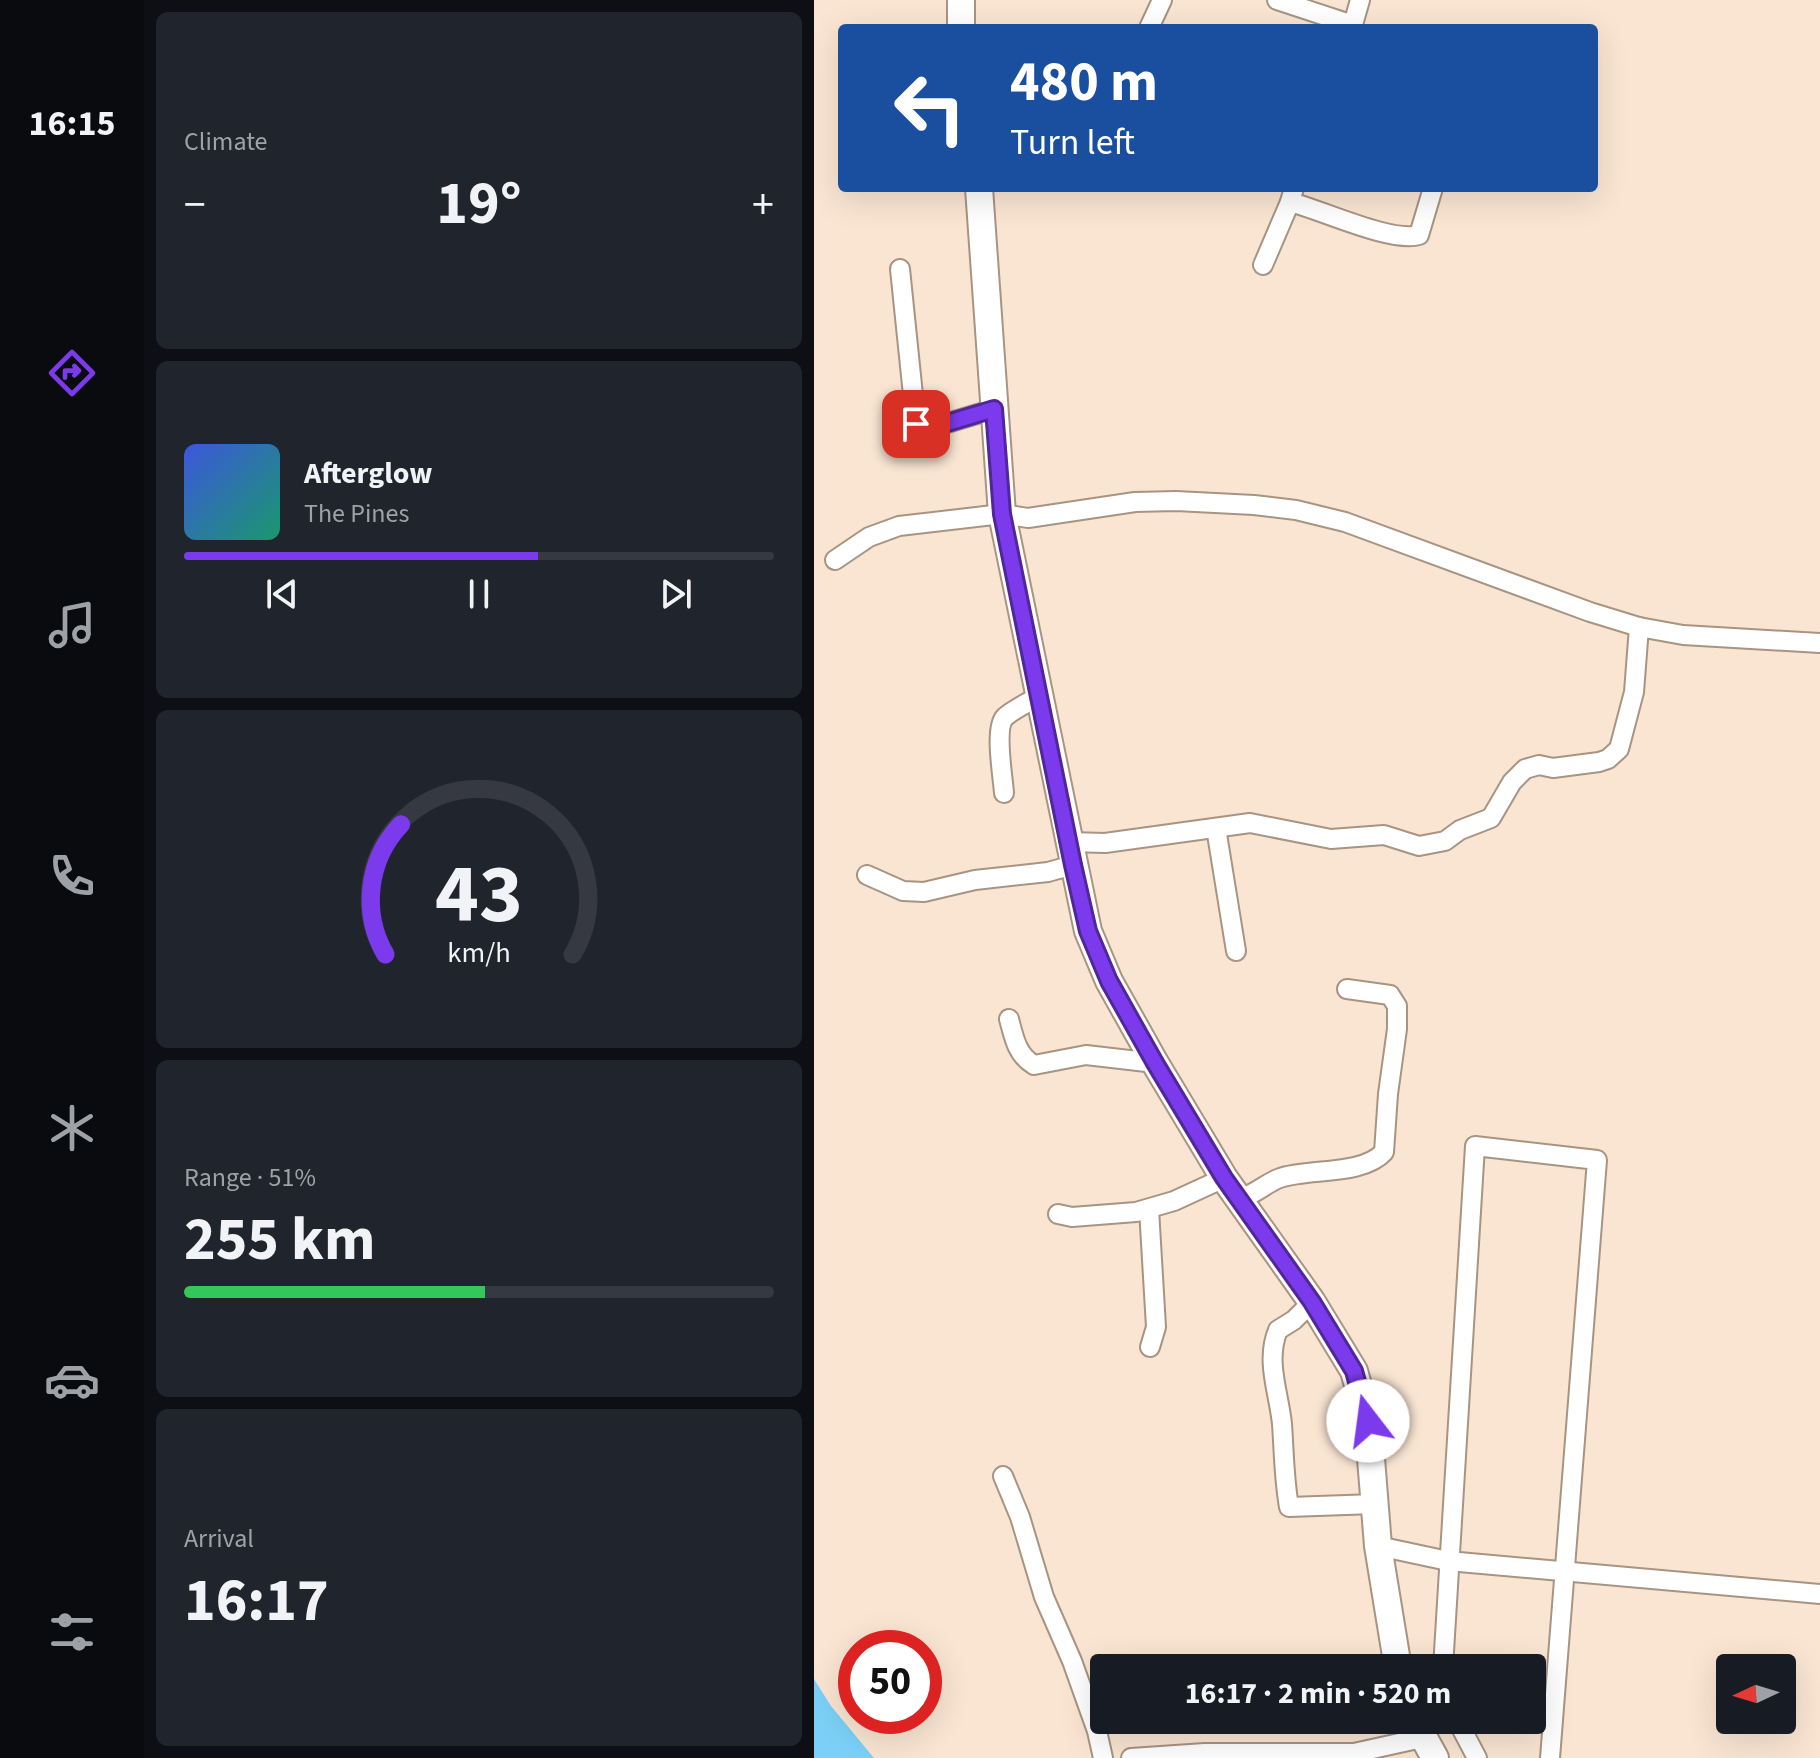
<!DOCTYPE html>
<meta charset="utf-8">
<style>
:root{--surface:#171b24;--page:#20242c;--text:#f1f3f6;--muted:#9ea1a6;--line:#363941;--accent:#7c3aed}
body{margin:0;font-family:"Source Sans 3",sans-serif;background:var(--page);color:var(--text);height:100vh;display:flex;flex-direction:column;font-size:30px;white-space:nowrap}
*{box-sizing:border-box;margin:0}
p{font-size:26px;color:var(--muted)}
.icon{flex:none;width:44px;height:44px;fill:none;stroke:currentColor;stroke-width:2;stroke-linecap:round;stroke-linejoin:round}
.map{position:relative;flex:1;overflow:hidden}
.details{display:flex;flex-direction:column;gap:12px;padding:12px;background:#0d0f14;width:670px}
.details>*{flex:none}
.banner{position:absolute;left:24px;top:24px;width:760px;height:168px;border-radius:8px;box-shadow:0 8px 32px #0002;background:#1a4fa0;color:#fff;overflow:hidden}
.needle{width:52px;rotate:266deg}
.buttons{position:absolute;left:902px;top:1654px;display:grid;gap:16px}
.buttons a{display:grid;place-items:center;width:80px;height:80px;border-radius:8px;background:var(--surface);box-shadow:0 8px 32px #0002;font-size:40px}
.speed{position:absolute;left:24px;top:1630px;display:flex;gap:16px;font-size:40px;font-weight:700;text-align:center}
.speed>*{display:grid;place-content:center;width:104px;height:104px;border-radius:50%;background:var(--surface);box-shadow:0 8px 32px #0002;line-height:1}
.speed .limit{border:12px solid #d22;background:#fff;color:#111}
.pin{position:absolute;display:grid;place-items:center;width:68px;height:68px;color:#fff;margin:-34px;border-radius:16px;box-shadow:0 4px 12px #0006}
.me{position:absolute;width:88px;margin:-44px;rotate:345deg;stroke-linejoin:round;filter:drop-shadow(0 0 6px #0008)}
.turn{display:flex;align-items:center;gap:28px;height:168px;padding:0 40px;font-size:36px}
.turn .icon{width:104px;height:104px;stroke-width:2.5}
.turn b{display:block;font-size:56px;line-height:68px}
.big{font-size:60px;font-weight:700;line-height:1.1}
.details .widget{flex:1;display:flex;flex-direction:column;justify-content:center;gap:12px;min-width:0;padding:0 28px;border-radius:12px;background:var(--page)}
.details .dial{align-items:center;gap:0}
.dial svg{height:208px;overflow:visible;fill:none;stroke:var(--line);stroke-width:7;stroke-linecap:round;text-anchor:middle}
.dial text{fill:var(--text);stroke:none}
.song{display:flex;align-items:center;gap:24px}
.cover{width:96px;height:96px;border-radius:12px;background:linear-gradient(135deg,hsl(230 70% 55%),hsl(160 70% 35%))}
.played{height:8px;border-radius:4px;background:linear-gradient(90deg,var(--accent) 60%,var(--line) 60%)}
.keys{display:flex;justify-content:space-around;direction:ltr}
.heat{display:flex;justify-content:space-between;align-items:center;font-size:44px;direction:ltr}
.charge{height:12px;border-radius:6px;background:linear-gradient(90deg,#34c759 51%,var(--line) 0)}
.trip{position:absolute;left:276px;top:1654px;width:456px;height:80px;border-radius:8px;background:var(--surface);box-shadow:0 8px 32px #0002;font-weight:700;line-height:80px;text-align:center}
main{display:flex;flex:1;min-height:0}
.tab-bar{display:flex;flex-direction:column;width:144px;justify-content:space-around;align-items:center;background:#090b0e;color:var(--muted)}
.tab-bar .icon{width:56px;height:56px}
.tab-bar .selected{color:var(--accent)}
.tab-bar b{font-size:36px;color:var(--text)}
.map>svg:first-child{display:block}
</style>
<main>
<nav class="tab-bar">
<b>16:15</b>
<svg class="icon selected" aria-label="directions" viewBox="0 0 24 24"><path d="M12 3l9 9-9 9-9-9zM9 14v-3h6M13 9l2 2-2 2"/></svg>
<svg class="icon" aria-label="music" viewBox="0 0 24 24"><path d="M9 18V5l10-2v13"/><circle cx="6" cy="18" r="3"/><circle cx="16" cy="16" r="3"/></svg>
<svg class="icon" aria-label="phone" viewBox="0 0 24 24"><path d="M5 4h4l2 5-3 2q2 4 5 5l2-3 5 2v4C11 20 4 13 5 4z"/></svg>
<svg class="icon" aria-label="climate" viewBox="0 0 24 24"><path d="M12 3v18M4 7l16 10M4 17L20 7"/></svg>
<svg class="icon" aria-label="car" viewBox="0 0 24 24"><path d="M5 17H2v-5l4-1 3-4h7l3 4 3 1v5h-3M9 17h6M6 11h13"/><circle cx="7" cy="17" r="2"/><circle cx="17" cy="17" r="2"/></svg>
<svg class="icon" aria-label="filters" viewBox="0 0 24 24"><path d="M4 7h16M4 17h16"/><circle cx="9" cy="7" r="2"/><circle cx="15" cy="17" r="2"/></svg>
</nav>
<section class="details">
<div class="widget"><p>Climate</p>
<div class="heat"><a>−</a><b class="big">19°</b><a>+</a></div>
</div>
<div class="widget">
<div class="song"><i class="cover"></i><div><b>Afterglow</b><p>The Pines</p></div></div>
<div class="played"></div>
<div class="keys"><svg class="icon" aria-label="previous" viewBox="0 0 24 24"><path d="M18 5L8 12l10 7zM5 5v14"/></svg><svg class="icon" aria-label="pause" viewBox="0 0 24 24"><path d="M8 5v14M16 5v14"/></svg><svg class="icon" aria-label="next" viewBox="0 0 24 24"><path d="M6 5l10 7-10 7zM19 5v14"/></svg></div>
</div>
<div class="widget dial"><svg viewBox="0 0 100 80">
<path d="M14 69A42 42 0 1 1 86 69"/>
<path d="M14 69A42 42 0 0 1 20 19" stroke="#7c3aed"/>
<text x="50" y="56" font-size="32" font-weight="700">43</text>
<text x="50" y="72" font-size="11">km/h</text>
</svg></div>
<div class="widget"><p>Range · 51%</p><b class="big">255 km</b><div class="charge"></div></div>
<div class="widget"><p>Arrival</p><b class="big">16:17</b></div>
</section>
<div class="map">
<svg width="1006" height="1758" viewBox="0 0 1006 1758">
<rect width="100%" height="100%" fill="#fae5d2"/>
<polygon fill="#7cd0f7" points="0,1679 17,1706 60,1758 0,1758"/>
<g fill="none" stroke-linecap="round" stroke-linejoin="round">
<defs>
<g id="street">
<polyline points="463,0 539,25"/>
<polyline points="335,28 348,0"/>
<polyline points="538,28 546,0"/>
<path d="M476,202C508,210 577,243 605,235L619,188"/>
<polyline points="449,265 476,202 480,188"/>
<polyline points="86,269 102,424 105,429 110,430 180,409"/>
<polyline points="21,560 55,537 85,526 188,514 214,518 321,502 362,501 440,505 482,510 531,522 776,612 825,627 869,635 1006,643"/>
<path d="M190,793C189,777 180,728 191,717C200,709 214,703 224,696"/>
<polyline points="402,828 422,951"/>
<polyline points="255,842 291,843 436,823 517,839 570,835 605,846 631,841 646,830 677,818 698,782 711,769 725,765 739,768 785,762 794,759 805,749 820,692 825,627"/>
<polyline points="53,875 89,891 110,892 161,880 234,872 259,865"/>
<path d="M195,1019C200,1038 203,1055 220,1065L272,1055L341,1063"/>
<path d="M427,1198C442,1194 452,1183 466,1178C495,1168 548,1176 570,1152L574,1094L583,1029V1006L576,995L533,989"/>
<polyline points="335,1209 342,1327 336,1347"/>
<polyline points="244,1214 258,1217 322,1212 360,1201 410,1178"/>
<path d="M498,1302L480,1320L464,1330C451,1361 465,1393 468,1424C470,1452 470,1479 475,1507L561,1504"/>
<polyline points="189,1476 206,1517 230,1597 258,1661 283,1731 289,1758"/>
<polyline points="564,1546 634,1561 1006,1594"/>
<polyline points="629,1668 661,1146 783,1160 736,1758"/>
<polyline points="643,1720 663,1758"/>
<polyline points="317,1758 391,1753 540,1753 608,1738"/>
</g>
<g id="secondary">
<polyline points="147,28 147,0"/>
<polyline points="165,188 188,514 274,931 295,981 341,1063 410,1178 498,1302 540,1371 554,1421 564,1546 584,1668"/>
<polyline points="600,1720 621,1758"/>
</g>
</defs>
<use href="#street" stroke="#a79482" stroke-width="22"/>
<use href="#secondary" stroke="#a79482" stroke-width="30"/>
<use href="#street" stroke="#fff" stroke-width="18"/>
<use href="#secondary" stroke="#fff" stroke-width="26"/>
</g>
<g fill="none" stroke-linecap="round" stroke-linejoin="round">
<defs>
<polyline id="route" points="102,424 105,429 110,430 180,409 188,514 259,865 274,931 295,981 341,1063 410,1178 498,1302 540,1371 554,1421"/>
</defs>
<use href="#route" stroke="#51269a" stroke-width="20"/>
<use href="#route" stroke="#7c3aed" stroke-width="14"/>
</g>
</svg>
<div class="buttons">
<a><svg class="needle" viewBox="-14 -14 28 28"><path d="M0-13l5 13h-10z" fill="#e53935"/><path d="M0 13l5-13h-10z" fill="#9ea1a6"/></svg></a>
</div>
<div class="speed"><div class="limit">50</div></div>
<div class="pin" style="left:102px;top:424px;background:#d93025"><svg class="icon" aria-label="arrive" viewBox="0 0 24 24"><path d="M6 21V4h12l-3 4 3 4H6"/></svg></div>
<svg class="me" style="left:554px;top:1421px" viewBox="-20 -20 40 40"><circle r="19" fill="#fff"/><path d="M0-13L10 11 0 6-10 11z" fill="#7c3aed"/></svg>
<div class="trip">16:17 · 2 min · 520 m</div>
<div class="banner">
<div class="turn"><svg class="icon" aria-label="left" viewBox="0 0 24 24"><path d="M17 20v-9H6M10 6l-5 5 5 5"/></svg><div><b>480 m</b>Turn left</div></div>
</div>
</div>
</main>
